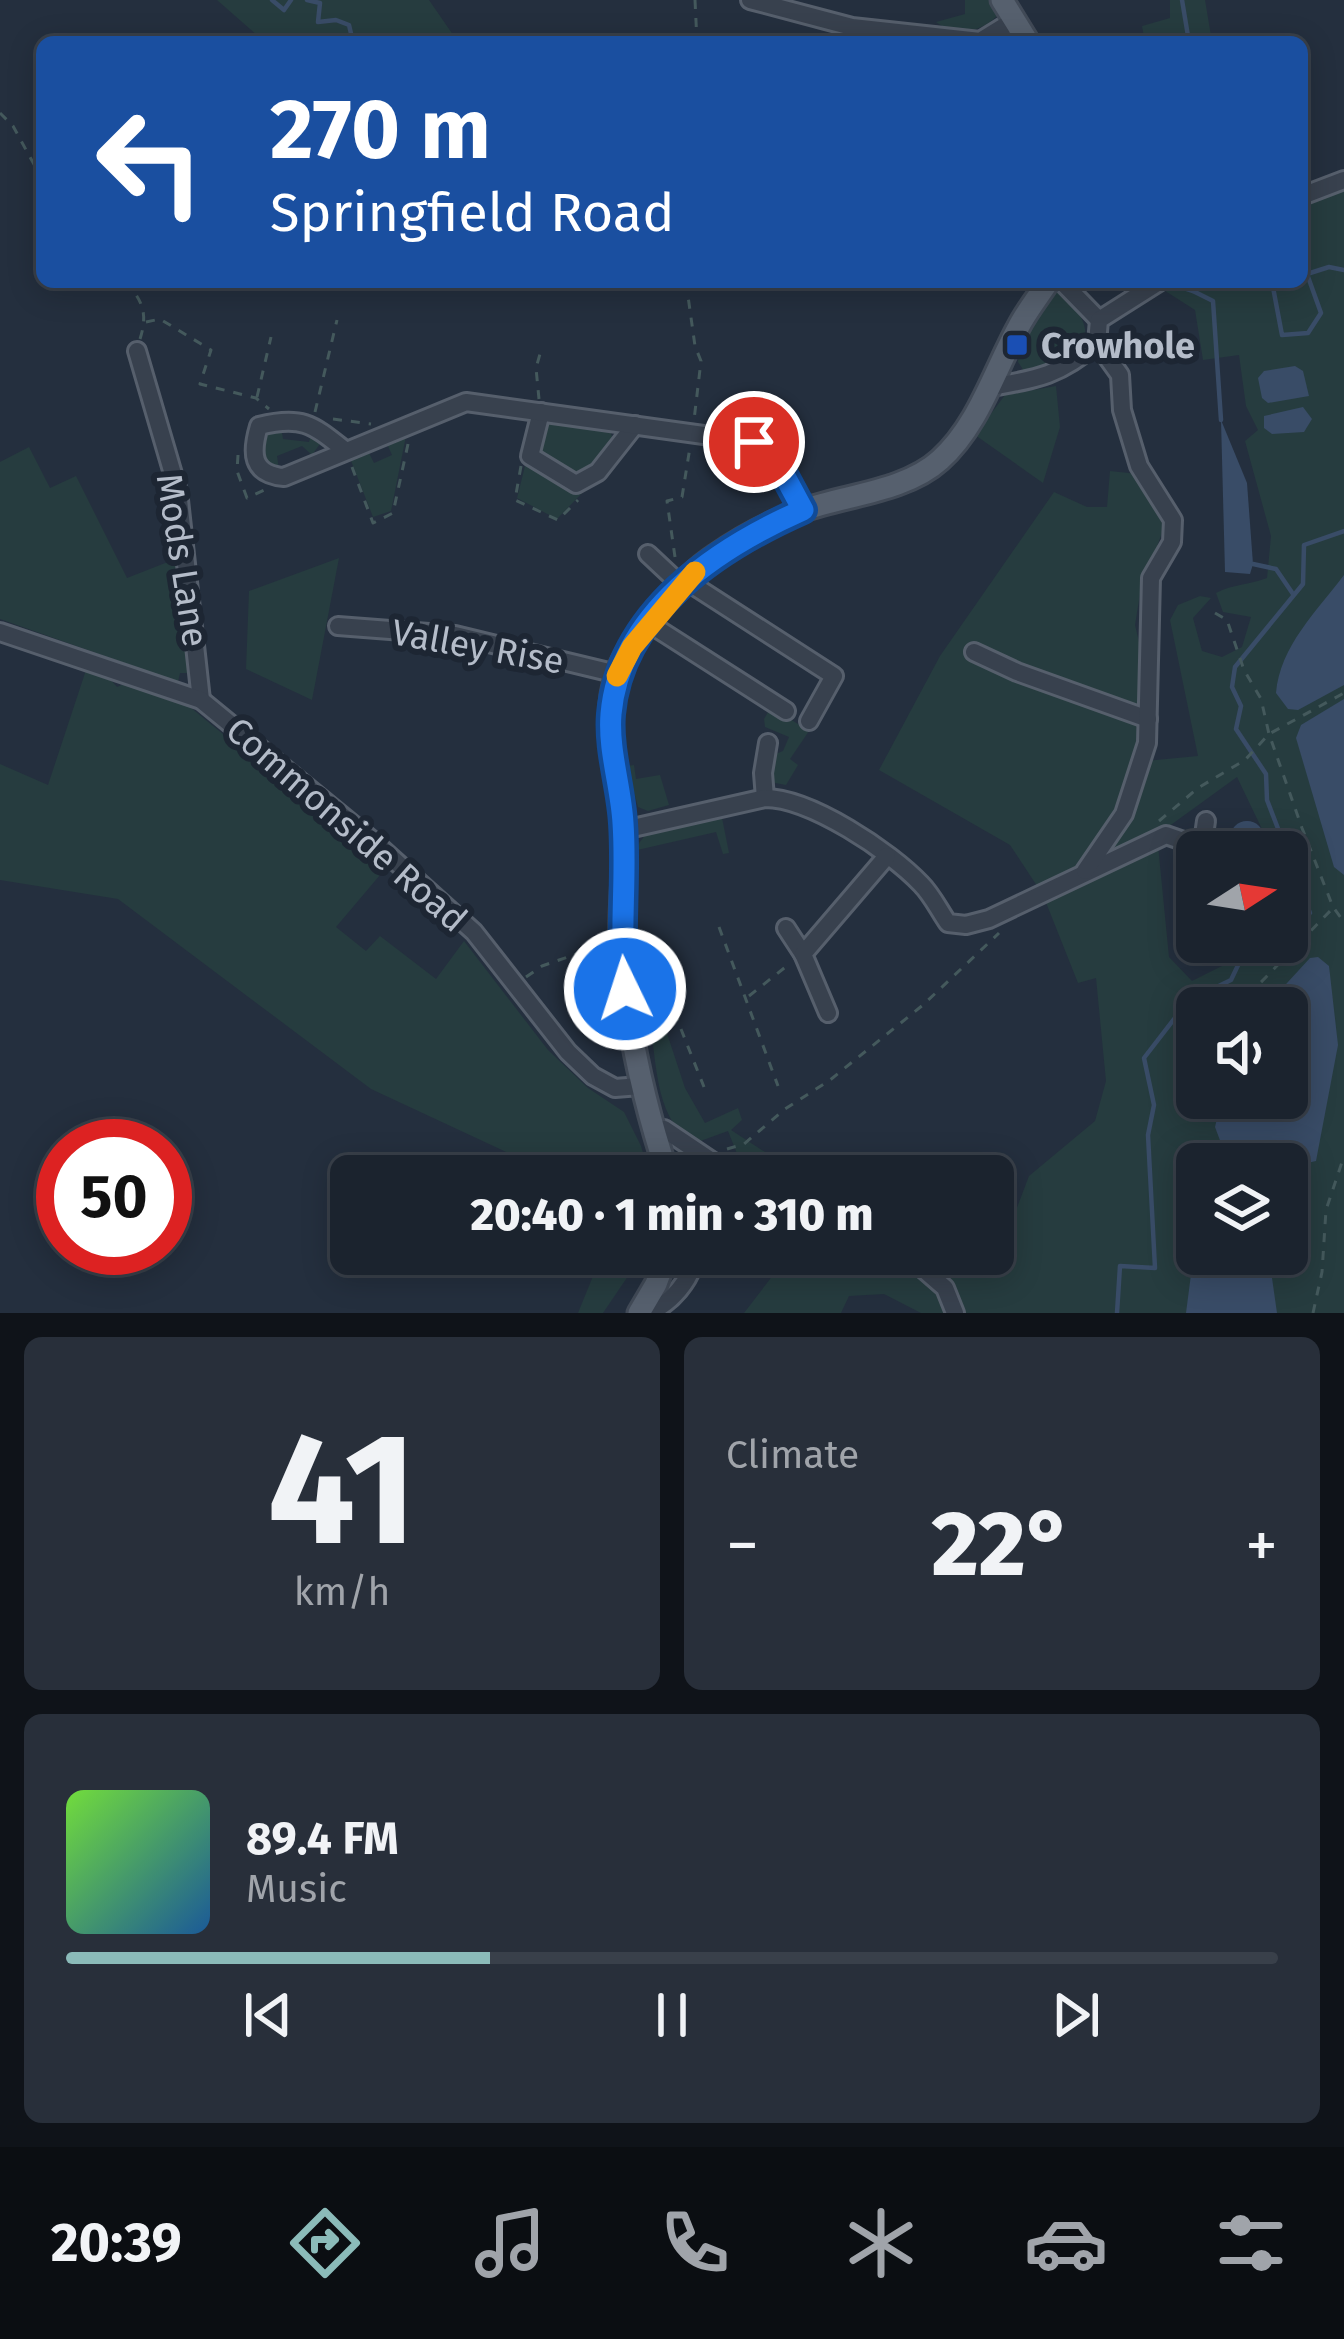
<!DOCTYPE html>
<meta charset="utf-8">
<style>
:root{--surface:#1b232e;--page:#282f3a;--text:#f1f3f6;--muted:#a0a4aa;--line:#39404a;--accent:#8bbbb9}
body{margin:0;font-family:"Fira Sans",sans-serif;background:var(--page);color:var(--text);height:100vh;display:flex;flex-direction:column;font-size:45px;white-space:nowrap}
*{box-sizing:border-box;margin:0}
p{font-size:39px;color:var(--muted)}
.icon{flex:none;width:66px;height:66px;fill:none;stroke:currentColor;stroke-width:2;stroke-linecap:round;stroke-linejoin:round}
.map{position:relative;height:1313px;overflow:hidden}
.details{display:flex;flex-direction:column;gap:24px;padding:24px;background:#0f1319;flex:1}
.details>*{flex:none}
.hud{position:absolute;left:36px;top:36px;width:1272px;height:252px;border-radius:18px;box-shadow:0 6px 30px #0003,0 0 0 3px var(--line);background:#1a4fa0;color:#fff;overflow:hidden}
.needle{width:78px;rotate:78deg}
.fabs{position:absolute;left:1176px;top:831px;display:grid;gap:24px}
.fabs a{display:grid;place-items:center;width:132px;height:132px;border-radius:18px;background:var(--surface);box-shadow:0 6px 30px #0003,0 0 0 3px var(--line);font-size:60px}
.speed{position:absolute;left:36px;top:1119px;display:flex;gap:24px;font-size:60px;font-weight:700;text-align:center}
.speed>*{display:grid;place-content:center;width:156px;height:156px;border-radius:50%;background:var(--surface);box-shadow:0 6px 30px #0003,0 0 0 3px var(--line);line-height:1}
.speed .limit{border:18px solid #d22;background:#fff;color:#111}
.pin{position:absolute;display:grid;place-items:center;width:102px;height:102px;color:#fff;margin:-51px;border:6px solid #fff;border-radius:50%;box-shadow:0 3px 12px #0007}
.me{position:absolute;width:132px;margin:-66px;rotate:356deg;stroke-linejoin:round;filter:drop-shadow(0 0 9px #0008)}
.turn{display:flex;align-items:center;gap:42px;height:252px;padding:0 36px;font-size:54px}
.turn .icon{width:156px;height:156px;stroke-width:2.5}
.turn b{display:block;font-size:84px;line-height:102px}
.big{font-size:90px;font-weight:800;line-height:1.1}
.details .card{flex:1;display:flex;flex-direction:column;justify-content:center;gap:18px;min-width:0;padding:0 42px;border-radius:18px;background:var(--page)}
.details .dial{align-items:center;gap:0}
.dial b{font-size:156px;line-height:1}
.song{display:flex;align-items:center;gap:36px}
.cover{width:144px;height:144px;border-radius:18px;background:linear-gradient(135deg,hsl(100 70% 55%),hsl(210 70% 35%))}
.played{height:12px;border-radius:6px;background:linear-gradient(90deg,var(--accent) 35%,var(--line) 35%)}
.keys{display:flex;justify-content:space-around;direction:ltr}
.heat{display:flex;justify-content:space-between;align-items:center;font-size:66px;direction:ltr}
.details .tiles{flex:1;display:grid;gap:24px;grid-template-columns:1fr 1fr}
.card:last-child{grid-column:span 2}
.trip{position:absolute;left:330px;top:1155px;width:684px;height:120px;border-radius:18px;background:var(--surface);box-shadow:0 6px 30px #0003,0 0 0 3px var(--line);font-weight:800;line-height:120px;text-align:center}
.menu{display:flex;height:192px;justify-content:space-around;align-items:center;background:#0b0e12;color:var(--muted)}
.menu .icon{width:84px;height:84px}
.menu .active{color:var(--accent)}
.menu b{font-size:54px;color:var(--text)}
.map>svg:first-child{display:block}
</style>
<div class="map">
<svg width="1344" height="1313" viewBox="0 0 1344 1313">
<rect width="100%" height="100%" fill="#242f3e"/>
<g fill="#263c3f" fill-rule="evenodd">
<polygon points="217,0 429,0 458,42 265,42"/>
<path d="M965,0H989L997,16C979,33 957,37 936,22L965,14Z"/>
<polygon points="1170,0 1205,0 1212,42 1145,42 1142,26 1170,18"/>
<path d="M1344,189V1313H921L884,1294L849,1296L841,1313H744L780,1266L776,1254H923L935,1262L993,1254V1234L1015,1213L1029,1176L1095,1121L1106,1081L1096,978L1078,983L1043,895L1010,845L879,770L940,656L1054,492L1087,507H1107L1110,471L1138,474L1164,527L1140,594L1135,625L1141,650L1135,762L1198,756L1170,620L1178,605L1200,596L1211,598L1193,618L1202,651L1222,657L1242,647L1251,617L1223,612L1216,593C1233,584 1249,585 1267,578L1271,536L1245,441L1258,430L1246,406L1239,355L1203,360L1195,310L1159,287L1169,282H1302V206L1330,190ZM1237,777L1273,852H1287L1290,902L1287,942H1243L1224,965L1192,981L1169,957L1157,835ZM1197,1008H1287V1098H1197ZM1197,1164H1287V1254H1197Z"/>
<path d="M1058,292C1074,306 1088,319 1085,341L1052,366L1024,371L1018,362C1018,339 1038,311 1052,293Z"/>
<polygon points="1056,386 1060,427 1043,483 975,435 1005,395"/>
<polygon points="551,421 609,428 614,442 586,472 576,477 538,455 544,425"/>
<polygon points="281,427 283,439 309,442 312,432 322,441 312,455 302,446 277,456 279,469 271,469 262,461 262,437"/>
<polygon points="406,436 391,511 373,517 350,458 369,453 374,463 392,455 387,444"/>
<polygon points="29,447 50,488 76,476 127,578 178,558 189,673 180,673 178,682 0,619 0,462"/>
<polygon points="526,462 566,486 585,490 557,519 517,498"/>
<polygon points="339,558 312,700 246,669 249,591"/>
<polygon points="86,670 109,678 117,687 124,684 190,707 386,868 336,927 366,951 380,936 436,979 464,941 548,1050 588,1088 624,1112 641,1146 650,1176 558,1176 371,1089 118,899 0,880 0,764 48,785"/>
<polygon points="771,707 809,731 790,759 798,765 786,785 770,782 773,755 783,751 789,737 765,727 764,719"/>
<polygon points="634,765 636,779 660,775 669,805 648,811 638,807 627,766"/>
<polygon points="722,818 729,853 723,854 716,832 633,851 646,834"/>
<path d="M662,1018L685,1088L705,1123L738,1108L742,1120L731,1130L802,1176H746L728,1131L695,1143C657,1123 657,1069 651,1030Z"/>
<polygon points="602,1254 643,1254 603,1313 578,1313"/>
</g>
<g fill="#394c67">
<polygon points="1295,366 1303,371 1309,396 1268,403 1262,398 1258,378 1264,371"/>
<polygon points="1303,407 1312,419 1304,432 1272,434 1264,428 1264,416"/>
<polygon points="1221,420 1247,483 1253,564 1250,574 1225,572"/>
<path d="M1344,575V685L1298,710L1288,709L1276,693C1280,646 1317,611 1344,575Z"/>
<polygon points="1344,699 1344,875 1334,867 1296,738 1301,725"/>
<circle cx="1247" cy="838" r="17"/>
<path d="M1318,957L1329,966L1338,1045L1316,1161C1288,1169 1246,1156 1221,1143L1215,1127L1222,1098H1287V1008H1264L1310,958Z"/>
<polygon points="1197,1228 1197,1254 1278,1254 1271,1271 1277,1313 1186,1313"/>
</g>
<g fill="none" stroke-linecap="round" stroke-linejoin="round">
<g stroke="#394c67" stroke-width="4.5">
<polyline points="272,0 284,10 291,0"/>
<polyline points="307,0 320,3 318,22 336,20 349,25 353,42"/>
<polyline points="1182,0 1189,42"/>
<polyline points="1166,282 1193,291 1203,282"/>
<polyline points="1272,282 1282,335 1308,333 1321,313 1307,274 1329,267 1344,270"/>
<polyline points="1193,291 1213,301 1221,420"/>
<polyline points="1253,564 1276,569 1293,594"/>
<polyline points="1287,852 1267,800 1266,774 1236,729 1241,706 1232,687 1235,667 1303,584 1304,545 1344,531"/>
<polyline points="1287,853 1310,913 1287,922"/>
<polyline points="1117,1313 1120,1266 1155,1268 1148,1135 1154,1105 1144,1058 1188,1001 1231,980 1249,942"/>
</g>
<defs>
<g id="minor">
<polyline points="750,0 852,27 980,41 1014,20"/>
<polyline points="1302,196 1344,180"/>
<polyline points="1062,282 1099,320"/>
<polyline points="137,351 178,491 201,700"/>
<path d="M991,387C1037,379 1061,375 1097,343L1099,320L1159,282"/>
<polyline points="541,412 530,456 576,484 598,472 635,425"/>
<path d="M346,451C313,425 303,415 259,426C251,453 251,474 284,477L466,402L754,442L774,456L803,510"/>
<polyline points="648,554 681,585"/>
<polyline points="685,580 834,676 809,721"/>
<polyline points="650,624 786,711"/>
<polyline points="338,626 455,635 617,674"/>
<polyline points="0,632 201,700 373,841 474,932 568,1052 593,1076 615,1088 640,1086"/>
<polyline points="974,652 1017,672 1148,719"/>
<polyline points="765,798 763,773 768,743"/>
<polyline points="1206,821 1204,835 1216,852"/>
<path d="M624,830L765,798C810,798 890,851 921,884C932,895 939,910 948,923L966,925L989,919L1166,835L1186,842L1193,858L1197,899"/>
<polyline points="1085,871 1124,814 1147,743 1151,578 1172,542 1173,520 1139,466 1122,410 1120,375 1097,343"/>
<polyline points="786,928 803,954"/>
<polyline points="828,1013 803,954 887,856"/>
<polyline points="654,1132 664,1129 734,1176"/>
<polyline points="906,1254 945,1288 955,1313"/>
<path d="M647,1313C670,1305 693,1279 695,1254"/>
</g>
<g id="major">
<polyline points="1002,0 1028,42"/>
<path d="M668,1176C643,1100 626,1025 621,945C619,903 627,860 623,818C619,771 601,720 617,674C630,637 683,577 715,556C742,537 773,521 804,510C846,495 906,491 940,460C978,426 994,372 1018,328C1026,312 1038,297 1048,282"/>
<polyline points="639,1313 656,1284 667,1254"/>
</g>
</defs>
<use href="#minor" stroke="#565f6c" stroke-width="22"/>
<use href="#major" stroke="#414a57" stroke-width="27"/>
<g stroke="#44595c" stroke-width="3" stroke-dasharray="9 9" stroke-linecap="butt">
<polyline points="695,0 697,42"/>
<polyline points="0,113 13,126 42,179"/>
<path d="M125,282C143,300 148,314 140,339"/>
<polyline points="686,282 695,346 701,361 694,420"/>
<polyline points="146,322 160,319 211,350 200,384 256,398 269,409"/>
<polyline points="257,397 271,337"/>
<polyline points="539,399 536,368 542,347"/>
<polyline points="315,412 337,320"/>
<polyline points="333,419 371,424"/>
<polyline points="238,455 237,471 247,498 269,488"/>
<polyline points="521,466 515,500 558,520 578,500"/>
<polyline points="352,467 373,523 393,513 408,444"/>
<polyline points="675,557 667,501 682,497 690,447"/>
<polyline points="1215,613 1227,620 1244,670 1261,699 1269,734 1302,828 1333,907 1344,922"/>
<polyline points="1159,821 1198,788 1245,760 1269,734 1344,693"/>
<polyline points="719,927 778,1086"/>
<polyline points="663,964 677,1018"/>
<polyline points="526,977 542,966 605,944"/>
<polyline points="644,991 677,1019 704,1087"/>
<polyline points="749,996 788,965"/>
<polyline points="1236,1008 1332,909"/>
<polyline points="1195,1059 1197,1057"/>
<polyline points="727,1149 744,1144 785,1109 830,1080 923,1005 999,933"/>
<polyline points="1313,1313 1322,1272 1326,1210 1344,1156"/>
</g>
<use href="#minor" stroke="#38414e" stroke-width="16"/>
<use href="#major" stroke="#56606e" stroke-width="21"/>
</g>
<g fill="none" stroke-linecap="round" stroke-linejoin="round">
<defs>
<path id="route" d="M625,989C619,933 627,879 623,823C621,787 608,750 611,714C620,612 717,548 803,510L774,456L754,442"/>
</defs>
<use href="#route" stroke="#114b97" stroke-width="30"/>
<use href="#route" stroke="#1a73e8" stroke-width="21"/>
<polyline stroke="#f59e0b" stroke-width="21" points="617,676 632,647 695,572"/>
</g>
<rect fill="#1a4fb4" stroke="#1d2633" stroke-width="4.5" x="1005" y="333" width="24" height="24" rx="6"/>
<g text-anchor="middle" stroke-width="12" stroke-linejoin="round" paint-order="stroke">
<g font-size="36" font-weight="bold" fill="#b4bcc9" stroke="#1d2633" text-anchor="start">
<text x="1041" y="358">Crowhole</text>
</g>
<g font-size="36" fill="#b4bcc9" stroke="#1d2633">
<text transform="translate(183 560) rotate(81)" y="13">Mods Lane</text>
<text transform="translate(478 646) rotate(10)" y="13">Valley Rise</text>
<text transform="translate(347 824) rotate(41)" y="13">Commonside Road</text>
</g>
</g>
</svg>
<div class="fabs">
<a><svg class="needle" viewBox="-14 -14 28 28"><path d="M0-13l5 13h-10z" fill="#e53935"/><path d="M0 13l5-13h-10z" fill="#a0a4aa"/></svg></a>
<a><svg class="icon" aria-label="sound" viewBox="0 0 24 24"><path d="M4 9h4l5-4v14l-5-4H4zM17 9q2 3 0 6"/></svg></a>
<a><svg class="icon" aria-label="layers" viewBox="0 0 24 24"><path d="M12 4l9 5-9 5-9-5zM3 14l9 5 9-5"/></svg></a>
</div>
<div class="speed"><div class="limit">50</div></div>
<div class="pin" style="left:754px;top:442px;background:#d93025"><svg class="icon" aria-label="arrive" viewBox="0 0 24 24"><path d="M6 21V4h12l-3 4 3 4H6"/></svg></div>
<svg class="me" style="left:625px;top:989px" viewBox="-20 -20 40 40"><circle r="17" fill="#1a73e8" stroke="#fff" stroke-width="3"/><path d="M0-11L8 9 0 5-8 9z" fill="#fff"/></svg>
<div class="trip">20:40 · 1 min · 310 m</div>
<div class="hud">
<div class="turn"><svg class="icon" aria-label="left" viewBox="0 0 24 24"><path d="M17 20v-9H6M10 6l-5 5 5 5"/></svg><div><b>270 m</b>Springfield Road</div></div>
</div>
</div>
<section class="details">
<div class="tiles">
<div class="card dial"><b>41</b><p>km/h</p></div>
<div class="card"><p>Climate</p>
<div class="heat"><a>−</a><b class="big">22°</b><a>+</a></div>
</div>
<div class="card">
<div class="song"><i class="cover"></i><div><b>89.4 FM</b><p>Music</p></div></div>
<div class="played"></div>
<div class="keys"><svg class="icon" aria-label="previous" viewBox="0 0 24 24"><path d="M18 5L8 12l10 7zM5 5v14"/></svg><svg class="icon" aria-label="pause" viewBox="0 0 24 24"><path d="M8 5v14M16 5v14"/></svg><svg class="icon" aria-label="next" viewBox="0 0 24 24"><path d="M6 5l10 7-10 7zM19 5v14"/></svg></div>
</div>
</div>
</section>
<nav class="menu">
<b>20:39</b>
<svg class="icon active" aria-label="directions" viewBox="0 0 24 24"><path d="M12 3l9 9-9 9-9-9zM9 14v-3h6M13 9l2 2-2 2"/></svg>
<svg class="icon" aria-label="music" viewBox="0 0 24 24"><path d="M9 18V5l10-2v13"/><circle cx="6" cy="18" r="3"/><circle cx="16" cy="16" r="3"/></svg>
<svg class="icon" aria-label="phone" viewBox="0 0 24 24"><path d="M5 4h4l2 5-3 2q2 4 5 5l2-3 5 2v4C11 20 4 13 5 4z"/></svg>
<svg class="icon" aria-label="climate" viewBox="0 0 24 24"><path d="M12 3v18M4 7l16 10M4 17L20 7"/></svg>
<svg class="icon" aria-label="car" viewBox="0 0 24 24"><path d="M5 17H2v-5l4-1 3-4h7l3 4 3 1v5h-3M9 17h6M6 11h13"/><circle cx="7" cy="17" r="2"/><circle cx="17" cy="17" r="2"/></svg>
<svg class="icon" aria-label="filters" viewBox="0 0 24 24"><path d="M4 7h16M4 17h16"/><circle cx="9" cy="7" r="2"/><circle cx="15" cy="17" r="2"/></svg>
</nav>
